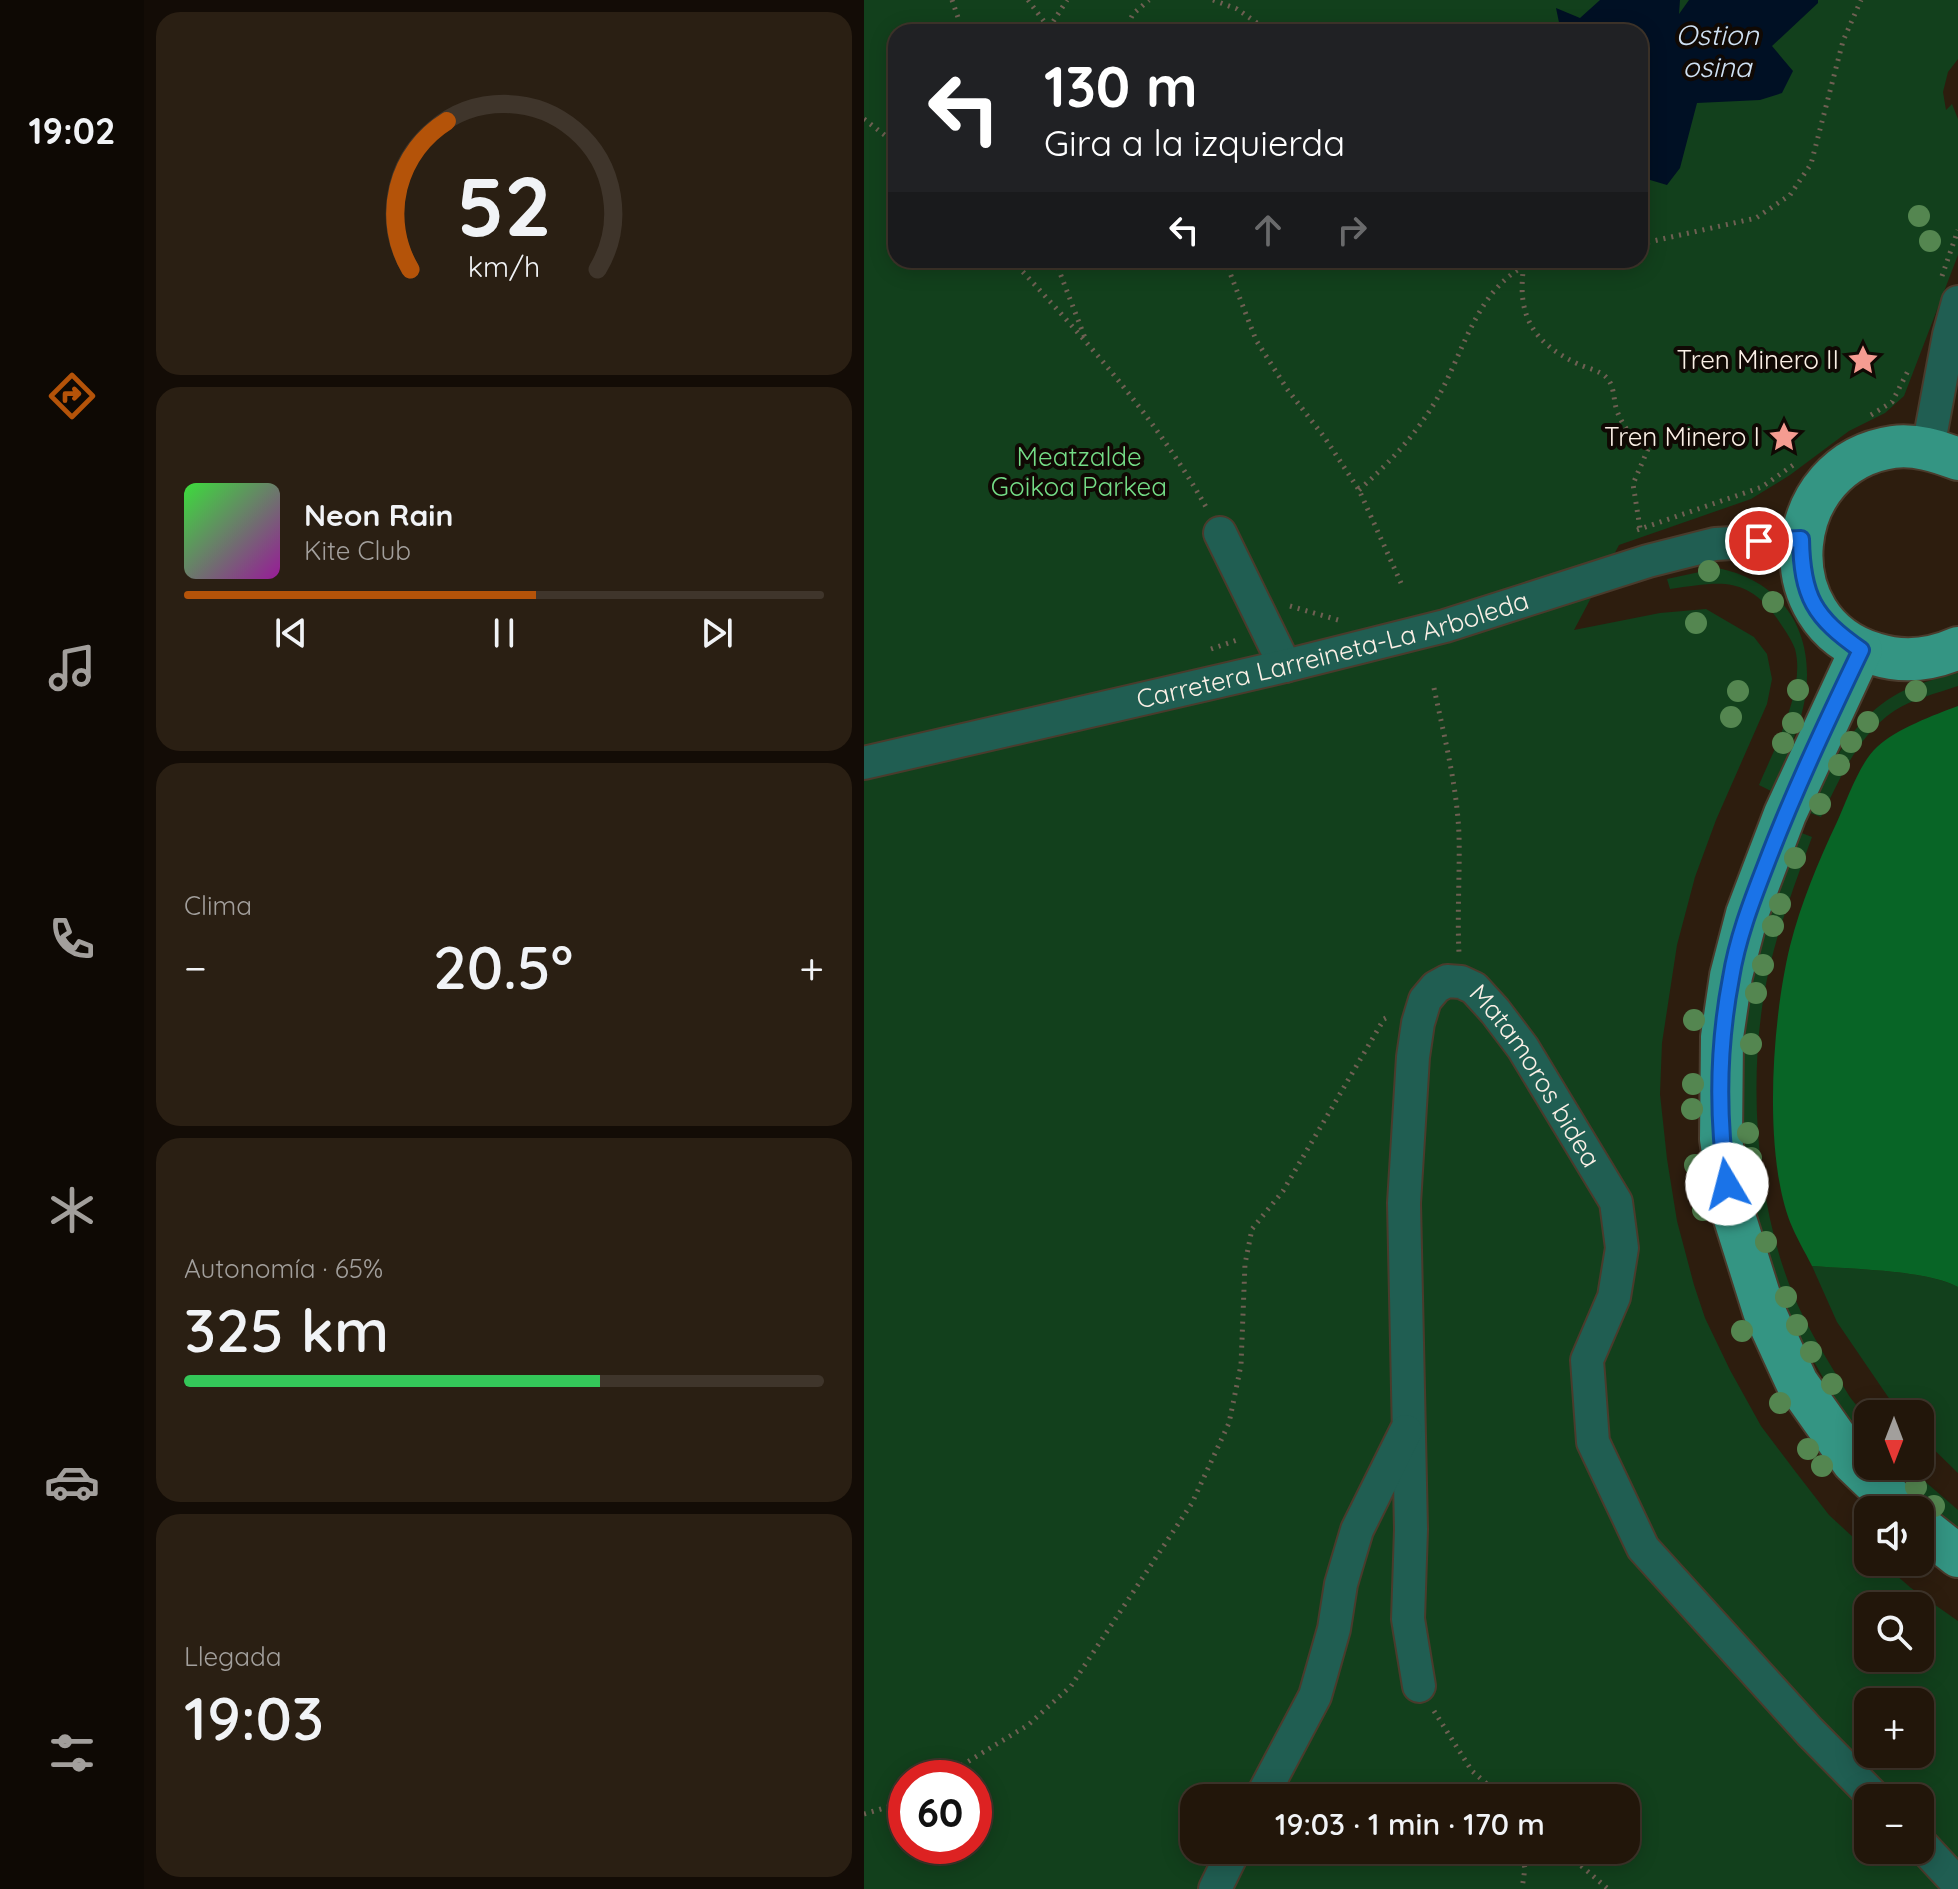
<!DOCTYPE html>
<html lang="es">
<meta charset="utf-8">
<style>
:root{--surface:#22160a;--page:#2a1f13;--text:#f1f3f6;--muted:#a29f9c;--line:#3f352b;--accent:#b45309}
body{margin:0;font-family:Quicksand,sans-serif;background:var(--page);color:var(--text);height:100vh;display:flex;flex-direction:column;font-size:30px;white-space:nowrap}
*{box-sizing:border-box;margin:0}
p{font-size:26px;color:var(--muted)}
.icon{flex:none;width:44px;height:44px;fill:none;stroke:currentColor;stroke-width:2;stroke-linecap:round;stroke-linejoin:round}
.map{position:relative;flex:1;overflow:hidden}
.drawer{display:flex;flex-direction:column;gap:12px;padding:12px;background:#130c06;width:720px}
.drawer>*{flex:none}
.guide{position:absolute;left:24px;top:24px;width:760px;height:244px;border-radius:24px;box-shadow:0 4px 20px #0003,0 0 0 2px var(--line);background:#202124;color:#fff;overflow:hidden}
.needle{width:52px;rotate:180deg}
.buttons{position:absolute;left:990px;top:1400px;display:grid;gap:16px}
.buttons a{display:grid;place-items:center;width:80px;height:80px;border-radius:16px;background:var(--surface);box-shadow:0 4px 20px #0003,0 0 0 2px var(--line);font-size:40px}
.speed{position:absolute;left:24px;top:1760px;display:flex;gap:16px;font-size:40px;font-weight:700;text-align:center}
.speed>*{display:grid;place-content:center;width:104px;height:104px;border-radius:50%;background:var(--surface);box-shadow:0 4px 20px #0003,0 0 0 2px var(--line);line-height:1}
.speed .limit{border:12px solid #d22;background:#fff;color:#111}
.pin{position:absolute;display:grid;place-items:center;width:68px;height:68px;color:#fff;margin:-34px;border:4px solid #fff;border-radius:50%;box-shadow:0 2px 8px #0007}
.me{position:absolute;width:88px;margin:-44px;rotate:352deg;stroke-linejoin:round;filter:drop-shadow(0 0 6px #0008)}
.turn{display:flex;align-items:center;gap:28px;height:168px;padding:0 24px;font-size:36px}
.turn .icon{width:104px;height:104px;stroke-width:2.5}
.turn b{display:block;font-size:56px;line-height:68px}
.lanes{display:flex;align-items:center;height:76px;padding:0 24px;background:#0003;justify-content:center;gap:40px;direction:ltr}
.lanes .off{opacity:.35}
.big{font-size:60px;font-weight:600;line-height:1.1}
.drawer .card{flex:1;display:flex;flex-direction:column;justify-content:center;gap:12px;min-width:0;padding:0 28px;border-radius:24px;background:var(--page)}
.drawer .dial{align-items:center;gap:0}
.dial svg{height:208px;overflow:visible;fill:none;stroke:var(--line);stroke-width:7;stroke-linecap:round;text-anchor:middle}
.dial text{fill:var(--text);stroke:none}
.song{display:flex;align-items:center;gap:24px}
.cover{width:96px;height:96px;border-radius:12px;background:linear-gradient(135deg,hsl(120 70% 55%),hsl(300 70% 35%))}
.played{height:8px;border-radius:4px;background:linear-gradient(90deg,var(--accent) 55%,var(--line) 55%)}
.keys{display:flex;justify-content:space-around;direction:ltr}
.heat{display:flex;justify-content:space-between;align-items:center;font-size:44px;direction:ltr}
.charge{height:12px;border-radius:6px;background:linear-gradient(90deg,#34c759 65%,var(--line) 0)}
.trip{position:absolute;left:316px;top:1784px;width:460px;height:80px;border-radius:24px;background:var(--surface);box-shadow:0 4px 20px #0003,0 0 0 2px var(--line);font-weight:600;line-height:80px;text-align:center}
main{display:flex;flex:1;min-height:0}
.dock{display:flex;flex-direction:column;width:144px;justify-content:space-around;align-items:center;background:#0e0904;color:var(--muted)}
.dock .icon{width:56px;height:56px}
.dock .current{color:var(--accent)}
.dock b{font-size:36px;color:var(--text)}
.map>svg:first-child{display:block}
</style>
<main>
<nav class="dock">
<b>19:02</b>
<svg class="icon current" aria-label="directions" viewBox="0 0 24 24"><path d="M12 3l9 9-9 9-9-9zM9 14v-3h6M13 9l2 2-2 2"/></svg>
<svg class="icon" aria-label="music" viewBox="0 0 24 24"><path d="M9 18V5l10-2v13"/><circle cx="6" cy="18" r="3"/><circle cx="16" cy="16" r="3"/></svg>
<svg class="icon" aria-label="phone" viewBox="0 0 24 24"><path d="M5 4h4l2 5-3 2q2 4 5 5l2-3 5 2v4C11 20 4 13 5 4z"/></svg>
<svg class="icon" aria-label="climate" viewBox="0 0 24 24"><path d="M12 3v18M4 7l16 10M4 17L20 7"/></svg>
<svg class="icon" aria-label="car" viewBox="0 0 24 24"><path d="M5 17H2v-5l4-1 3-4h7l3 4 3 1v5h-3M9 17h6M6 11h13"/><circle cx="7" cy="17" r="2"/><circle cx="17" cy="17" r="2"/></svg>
<svg class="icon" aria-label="filters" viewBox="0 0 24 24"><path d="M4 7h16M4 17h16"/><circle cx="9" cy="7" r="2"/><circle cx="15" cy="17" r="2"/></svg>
</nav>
<section class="drawer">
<div class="card dial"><svg viewBox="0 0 100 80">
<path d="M14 69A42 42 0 1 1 86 69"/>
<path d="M14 69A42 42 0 0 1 28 12" stroke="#b45309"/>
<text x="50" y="56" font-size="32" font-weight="700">52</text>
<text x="50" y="72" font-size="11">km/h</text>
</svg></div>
<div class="card">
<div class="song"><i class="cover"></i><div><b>Neon Rain</b><p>Kite Club</p></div></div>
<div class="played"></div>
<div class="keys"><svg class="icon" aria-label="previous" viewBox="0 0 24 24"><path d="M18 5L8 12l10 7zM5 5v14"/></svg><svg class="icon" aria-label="pause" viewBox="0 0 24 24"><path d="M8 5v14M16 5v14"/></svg><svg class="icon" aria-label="next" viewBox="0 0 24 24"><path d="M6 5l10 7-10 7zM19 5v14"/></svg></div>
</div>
<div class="card"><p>Clima</p>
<div class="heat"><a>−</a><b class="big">20.5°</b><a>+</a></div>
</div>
<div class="card"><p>Autonomía · 65%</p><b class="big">325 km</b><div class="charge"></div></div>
<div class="card"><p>Llegada</p><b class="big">19:03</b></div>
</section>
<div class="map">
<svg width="1094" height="1889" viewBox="0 0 1094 1889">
<rect width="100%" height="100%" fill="#2d1d0e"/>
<g fill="#12401c" fill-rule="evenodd">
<path d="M0,0H1094V59L1084,72L1079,92L1082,110L1088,104L1094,119V255L1040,396L1021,413L985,431L926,475L887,499L755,545L710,630L796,613L842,609L890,637L903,654L908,679L903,704L852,820L831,877L813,945L798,1043L796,1094L803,1159L813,1221L830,1285L841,1318L866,1370L897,1426L931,1471L965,1515L1004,1551V1562H1017L1047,1588L1094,1621V1889H0ZM32,32H776V260H32ZM1004,1606H1056V1658H1004ZM1004,1702H1056V1754H1004ZM42,1778H110V1846H42ZM330,1798H762V1850H330ZM1004,1798H1056V1850H1004Z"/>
<path d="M854,568C935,585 959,656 933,729C926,750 916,771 907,791L895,785C910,749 942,689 931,649C927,638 918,626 912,617C880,574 853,583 806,589L803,579Z"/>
<path d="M1094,671V686C1074,693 1048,699 1030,711C993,736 976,779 957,817L944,812C967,765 990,714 1041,690C1058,682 1077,678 1094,671Z"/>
<path d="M935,832L948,837C932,881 915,925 905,970C881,1074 891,1220 939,1316C952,1342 969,1369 984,1394C989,1403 999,1410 1003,1418C1006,1425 1004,1435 1004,1442C984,1419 968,1394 953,1367C935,1336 916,1304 904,1270C878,1191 871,1099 879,1017C885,953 911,891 935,832Z"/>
<path d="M948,1266C985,1269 1064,1270 1094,1287V1473L1056,1436V1414H1036L1033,1410L973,1322Z"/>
<polygon points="1025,1466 1043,1466 1094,1510 1094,1529 1044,1488"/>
</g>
<path fill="#086526" d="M1094,706V1287C1064,1270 985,1269 948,1266C941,1252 932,1237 926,1222C899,1151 908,1020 926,946C937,903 954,862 973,822C983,800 996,762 1013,747C1032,729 1070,715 1094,706Z"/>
<polygon fill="#001024" points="736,0 816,0 815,14 825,0 954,0 954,3 908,46 929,71 918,93 896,100 833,103 816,168 803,185 776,177 776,32 697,32 692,8 716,18"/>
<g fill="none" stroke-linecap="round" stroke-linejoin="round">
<defs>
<g id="minor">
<polyline points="1064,448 1085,335 1094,302"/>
<polyline points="356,533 421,666"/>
<path id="s1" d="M0,763L421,666L581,626L784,561L851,544L937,539"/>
<path id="s2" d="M555,1686L544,1619L547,1529L540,1203L549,1057L554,1023L561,1000L572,987L583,981L597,982L610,988L631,1011L659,1048L752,1202L758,1248L750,1297L723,1360L729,1442L779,1548L946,1732L1011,1798"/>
<polyline points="397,1798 451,1696 470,1629 477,1584 493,1530 542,1431"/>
<polyline points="1056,1843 1094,1884"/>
<polyline points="351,1889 370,1850"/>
</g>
<g id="major">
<path d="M1094,459C1073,451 1051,444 1029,447C918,463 903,622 1011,654C1039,663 1067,660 1094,648"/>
<polyline points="997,650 921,814 883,914 867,976 858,1037 857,1139 867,1206 900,1311 933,1383 989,1462 1039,1510"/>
<polyline points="1056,1526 1094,1556"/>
</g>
</defs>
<use href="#minor" stroke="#4a3b2c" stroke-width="36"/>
<use href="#major" stroke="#4a3b2c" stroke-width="46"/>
<g stroke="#6f6053" stroke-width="5" stroke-dasharray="2 6" stroke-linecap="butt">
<polyline points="88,0 99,32"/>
<polyline points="164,0 188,32"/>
<polyline points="349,0 373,9 406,32"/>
<polyline points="185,28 203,0"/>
<polyline points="260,32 269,14 285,0"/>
<polyline points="0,119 32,144"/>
<polyline points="776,244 892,218 926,195 947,164 979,41 997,0"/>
<path d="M148,260C219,337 291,416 342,507"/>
<polyline points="191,260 221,338"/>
<polyline points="361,260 392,340 423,389 461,438 495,490 537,583"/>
<path d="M655,260L660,265C652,315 669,343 714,364C722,368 735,370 742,377C751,386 749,399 753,411C760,429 769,438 784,449L769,484L776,528"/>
<polyline points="1078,276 1094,230"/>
<polyline points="1007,415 1028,402 1045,369"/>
<path d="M495,490C524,464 547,440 568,407C601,356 610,283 674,260"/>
<polyline points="773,530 898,487 932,463"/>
<polyline points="426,606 474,620"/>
<polyline points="347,649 376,639"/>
<path d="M570,688C580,736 593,785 595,835C596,874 593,913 595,953"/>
<polyline points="570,1711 608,1771 639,1798"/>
<polyline points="77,1778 164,1725 207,1686 328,1503 365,1423 377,1365 381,1264 388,1229 419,1191 520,1019 524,1017"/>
<polyline points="0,1814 34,1804 42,1799"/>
<polyline points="656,1850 661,1868 658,1889"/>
<polyline points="699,1850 744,1889"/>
</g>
<use href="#minor" stroke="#205e52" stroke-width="32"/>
<use href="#major" stroke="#349583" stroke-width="42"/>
</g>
<g fill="#548650">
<circle cx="1055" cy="216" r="11"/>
<circle cx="1066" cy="241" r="11"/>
<circle cx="845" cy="571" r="11"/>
<circle cx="909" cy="602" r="11"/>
<circle cx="832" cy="623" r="11"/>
<circle cx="934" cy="690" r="11"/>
<circle cx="874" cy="691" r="11"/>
<circle cx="1052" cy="691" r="11"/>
<circle cx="867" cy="717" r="11"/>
<circle cx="1004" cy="722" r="11"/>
<circle cx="929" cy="723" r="11"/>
<circle cx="987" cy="742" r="11"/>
<circle cx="919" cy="743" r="11"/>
<circle cx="975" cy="765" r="11"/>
<circle cx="956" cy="804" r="11"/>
<circle cx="931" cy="858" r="11"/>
<circle cx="916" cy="904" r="11"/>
<circle cx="909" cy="926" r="11"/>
<circle cx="899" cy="965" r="11"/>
<circle cx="892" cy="993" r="11"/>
<circle cx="830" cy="1020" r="11"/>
<circle cx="887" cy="1044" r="11"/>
<circle cx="829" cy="1084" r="11"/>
<circle cx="828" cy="1109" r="11"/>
<circle cx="884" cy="1133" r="11"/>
<circle cx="887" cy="1158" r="11"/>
<circle cx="831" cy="1165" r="11"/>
<circle cx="889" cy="1200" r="11"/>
<circle cx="839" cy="1210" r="11"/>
<circle cx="902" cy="1242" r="11"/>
<circle cx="922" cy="1297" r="11"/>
<circle cx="933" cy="1325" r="11"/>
<circle cx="878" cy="1331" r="11"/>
<circle cx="947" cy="1352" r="11"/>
<circle cx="968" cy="1384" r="11"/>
<circle cx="916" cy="1403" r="11"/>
<circle cx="944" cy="1449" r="11"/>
<circle cx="958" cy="1466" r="11"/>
<circle cx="1052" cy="1487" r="11"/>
<circle cx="1070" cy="1506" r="11"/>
</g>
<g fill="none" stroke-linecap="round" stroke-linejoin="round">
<defs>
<path id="route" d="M863,1184C853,1115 854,1046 867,978C873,940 887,903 901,867C929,793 963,721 997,650C950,617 938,597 937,539L895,541"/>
</defs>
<use href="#route" stroke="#114b97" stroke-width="20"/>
<use href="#route" stroke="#1a73e8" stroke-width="14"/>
</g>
<defs>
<symbol id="sight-bare" viewBox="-9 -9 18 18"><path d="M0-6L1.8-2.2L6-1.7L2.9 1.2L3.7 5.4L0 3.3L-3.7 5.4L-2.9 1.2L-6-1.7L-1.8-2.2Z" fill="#f59c91" stroke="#100904" stroke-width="2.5" paint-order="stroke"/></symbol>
</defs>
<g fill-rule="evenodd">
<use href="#sight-bare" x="977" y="338" width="44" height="44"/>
<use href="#sight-bare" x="898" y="415" width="44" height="44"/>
</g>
<g text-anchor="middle" stroke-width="8" stroke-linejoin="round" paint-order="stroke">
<g font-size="26" fill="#fbf0e6" stroke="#100904" text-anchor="end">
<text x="975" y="369">Tren Minero II</text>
<text x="896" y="446">Tren Minero I</text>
</g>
<g font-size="26" fill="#74dc86" stroke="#100904">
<text x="215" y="466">Meatzalde<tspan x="215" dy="30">Goikoa Parkea</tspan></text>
</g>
<g font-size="26" fill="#fbf0e6" stroke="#100904">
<text dy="9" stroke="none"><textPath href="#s1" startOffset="482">Carretera Larreineta-La Arboleda</textPath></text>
<text dy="9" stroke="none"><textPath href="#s2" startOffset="854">Matamoros bidea</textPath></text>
</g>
<g font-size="28" font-style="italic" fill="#cfe1f3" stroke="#100904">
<text x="853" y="45">Ostion<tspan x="853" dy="32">osina</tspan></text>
</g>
</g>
</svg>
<div class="buttons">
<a><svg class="needle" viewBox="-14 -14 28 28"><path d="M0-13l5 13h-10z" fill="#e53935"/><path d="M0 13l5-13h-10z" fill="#a29f9c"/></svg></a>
<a><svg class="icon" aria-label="sound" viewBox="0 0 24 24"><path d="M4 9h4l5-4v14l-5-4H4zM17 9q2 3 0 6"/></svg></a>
<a><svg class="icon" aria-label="search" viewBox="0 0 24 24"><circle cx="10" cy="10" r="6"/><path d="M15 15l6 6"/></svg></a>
<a>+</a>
<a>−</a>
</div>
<div class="speed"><div class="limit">60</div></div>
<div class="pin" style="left:895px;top:541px;background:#d93025"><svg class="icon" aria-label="arrive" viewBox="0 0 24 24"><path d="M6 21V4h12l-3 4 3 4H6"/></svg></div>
<svg class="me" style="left:863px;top:1184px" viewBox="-20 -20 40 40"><circle r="19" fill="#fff"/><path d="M0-13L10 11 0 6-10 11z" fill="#1a73e8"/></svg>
<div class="trip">19:03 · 1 min · 170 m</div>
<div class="guide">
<div class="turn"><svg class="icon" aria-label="left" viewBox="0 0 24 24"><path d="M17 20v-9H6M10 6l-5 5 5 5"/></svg><div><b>130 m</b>Gira a la izquierda</div></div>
<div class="lanes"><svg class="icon" aria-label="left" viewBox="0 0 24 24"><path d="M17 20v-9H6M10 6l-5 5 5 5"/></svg><svg class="icon off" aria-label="ahead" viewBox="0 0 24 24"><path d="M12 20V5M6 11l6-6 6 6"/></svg><svg class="icon off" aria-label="right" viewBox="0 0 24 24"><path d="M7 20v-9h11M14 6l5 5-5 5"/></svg></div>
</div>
</div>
</main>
